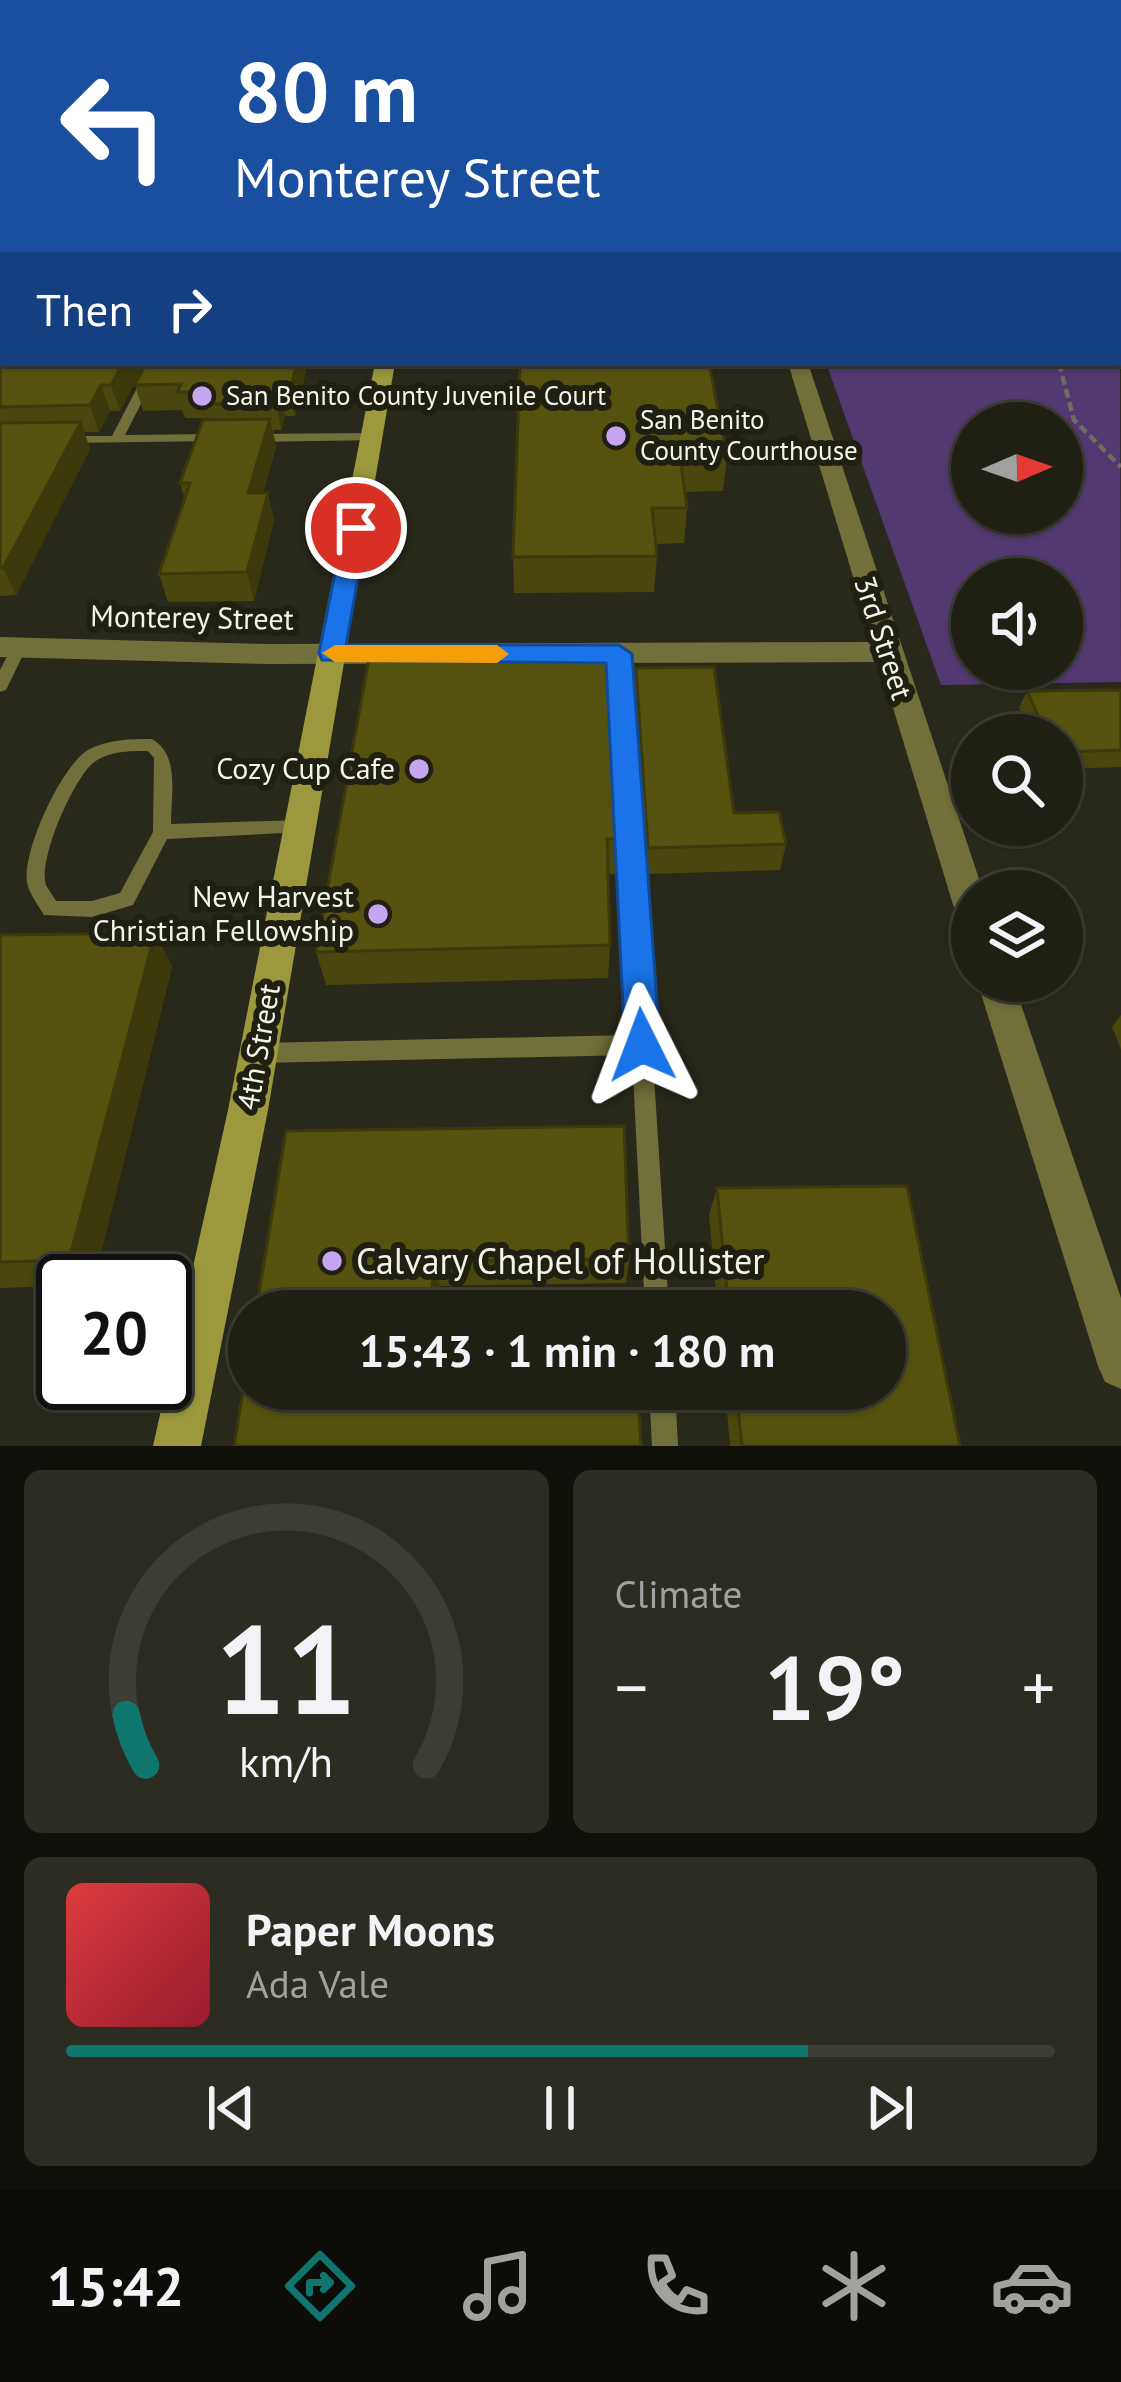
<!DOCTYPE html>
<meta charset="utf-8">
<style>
:root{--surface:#1f1f14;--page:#2c2c22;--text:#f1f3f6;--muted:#a1a2a0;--line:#3c3d34;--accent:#0f766e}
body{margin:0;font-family:"PT Sans",sans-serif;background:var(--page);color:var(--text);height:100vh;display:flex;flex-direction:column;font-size:45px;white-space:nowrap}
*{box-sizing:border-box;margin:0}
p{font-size:39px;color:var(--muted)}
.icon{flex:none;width:66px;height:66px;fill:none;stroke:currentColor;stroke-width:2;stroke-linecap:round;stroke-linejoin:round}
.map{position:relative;height:1446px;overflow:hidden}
.details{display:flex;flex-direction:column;gap:24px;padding:24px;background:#11110b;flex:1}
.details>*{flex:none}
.hud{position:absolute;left:0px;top:0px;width:1122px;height:366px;box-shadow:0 3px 9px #0004,0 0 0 3px var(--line);background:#1a4fa0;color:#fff;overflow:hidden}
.needle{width:78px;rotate:88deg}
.tools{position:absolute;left:951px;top:402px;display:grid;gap:24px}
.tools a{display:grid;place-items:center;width:132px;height:132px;border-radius:50%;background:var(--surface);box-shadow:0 3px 9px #0004,0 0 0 3px var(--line);font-size:60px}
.speed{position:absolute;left:36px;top:1254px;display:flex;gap:24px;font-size:60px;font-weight:700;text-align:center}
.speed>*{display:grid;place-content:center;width:156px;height:156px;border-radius:50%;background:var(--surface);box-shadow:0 3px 9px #0004,0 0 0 3px var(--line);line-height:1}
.speed .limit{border:6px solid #111;border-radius:18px;background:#fff;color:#111}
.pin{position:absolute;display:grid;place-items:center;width:102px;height:102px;color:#fff;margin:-51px;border:6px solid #fff;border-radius:50%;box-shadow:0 3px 12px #0007}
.me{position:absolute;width:132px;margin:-66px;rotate:357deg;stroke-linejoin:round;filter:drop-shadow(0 0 9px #0008)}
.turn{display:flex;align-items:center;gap:42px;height:252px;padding:0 36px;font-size:54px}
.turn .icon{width:156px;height:156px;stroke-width:2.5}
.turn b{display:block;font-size:84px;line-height:102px}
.then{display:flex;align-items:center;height:114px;padding:0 36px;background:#0003;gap:24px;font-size:45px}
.big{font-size:90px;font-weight:700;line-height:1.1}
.details .widget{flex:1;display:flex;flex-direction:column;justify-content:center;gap:18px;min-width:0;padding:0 42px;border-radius:18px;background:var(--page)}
.details .dial{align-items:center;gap:0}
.dial svg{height:312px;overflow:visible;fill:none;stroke:var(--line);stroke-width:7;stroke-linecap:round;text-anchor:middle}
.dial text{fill:var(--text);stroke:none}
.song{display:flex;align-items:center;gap:36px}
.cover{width:144px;height:144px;border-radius:18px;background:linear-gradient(135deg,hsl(0 70% 55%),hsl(350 70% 35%))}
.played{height:12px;border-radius:6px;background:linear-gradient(90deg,var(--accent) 75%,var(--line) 75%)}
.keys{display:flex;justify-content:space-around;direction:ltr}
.heat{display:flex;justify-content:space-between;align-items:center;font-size:66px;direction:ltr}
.details .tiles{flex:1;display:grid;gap:24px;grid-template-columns:1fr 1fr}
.widget:last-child{grid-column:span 2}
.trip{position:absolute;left:228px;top:1290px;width:678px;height:120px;border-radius:60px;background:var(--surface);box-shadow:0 3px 9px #0004,0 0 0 3px var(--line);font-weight:700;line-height:120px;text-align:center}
.dock{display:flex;height:192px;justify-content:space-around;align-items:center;background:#0c0c08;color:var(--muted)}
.dock .icon{width:84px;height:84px}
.dock .selected{color:var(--accent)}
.dock b{font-size:54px;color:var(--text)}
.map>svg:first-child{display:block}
</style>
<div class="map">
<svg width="1121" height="1446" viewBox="0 0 1121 1446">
<rect width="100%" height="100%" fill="#29291b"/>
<path fill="#533971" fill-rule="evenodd" d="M1119,53L1121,682L941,685L826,363H1119ZM972,423H1062V513H972ZM972,579H1062V669H972Z"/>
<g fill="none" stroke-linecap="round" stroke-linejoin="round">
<polyline stroke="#6d6d60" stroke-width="4.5" stroke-dasharray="9 4.5" stroke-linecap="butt" points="1059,363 1074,420 1121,467"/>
<g fill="#71703a" fill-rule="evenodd">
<polygon points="150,363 162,363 125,435 215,434 221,438 219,441 63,443 63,437 67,436 112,436"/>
<polygon points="372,433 376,434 376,440 253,442 247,438 253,434"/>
<polygon points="19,642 27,647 6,690 0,692 0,670 14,643"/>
<polygon points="619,649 627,654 669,1311 645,1311 632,1055 259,1063 252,1060 248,1053 252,1046 259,1043 631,1035 611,654"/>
<path d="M152,739C180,755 171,794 171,824L299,820L305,822L308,827L305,832L167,839L133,905L92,917L44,915C38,905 29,894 27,882C22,851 62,765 88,750C108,739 130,739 152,739ZM148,751L154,758L153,832L120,893L92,901H56C55,899 47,887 46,885C38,859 73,780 93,763C108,751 129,751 148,751Z"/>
<polygon points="649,1389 675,1389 678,1446 652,1446"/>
</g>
<g fill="#71703a" fill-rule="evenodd">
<polygon points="198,0 210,0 196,3"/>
<polygon points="788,363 808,363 983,891 972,891 972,926 960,921 955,911 879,662 268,664 0,657 0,637 268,644 873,642"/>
<polygon points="977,981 1013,981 1121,1298 1121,1389 1105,1382 1098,1366"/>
</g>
<g fill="#9b983d" fill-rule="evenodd">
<polygon points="446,0 458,0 445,3"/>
<polygon points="783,0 795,0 797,3 785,3"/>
<rect x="0" y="273" width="3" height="12"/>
<polygon points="375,363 395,363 268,1110 201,1446 153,1446 228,1110"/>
</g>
</g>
<g fill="#49470d">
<polygon points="0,318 145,363 120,411 110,411 99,432 84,432 90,449 16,595 0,596"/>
<polygon points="308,363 295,416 285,416 281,430 273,430 276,447 263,493 268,493 274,520 254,601 168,602 159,574 185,499 180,483 214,420 213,418 185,418 182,410 143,411 135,385"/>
<polygon points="520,363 727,456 723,491 685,492 687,508 684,543 656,544 657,556 654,592 514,593 513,557"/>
<polygon points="369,658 620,839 618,874 608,874 610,945 608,978 326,985 316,952"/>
<polygon points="636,668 734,813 786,844 780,870 646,874 634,695"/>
<polygon points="1121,690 1121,767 1062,769 1062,735 1031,735 1019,708 1027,691"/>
<polygon points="1062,779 1077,809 1072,819 1062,819"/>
<polygon points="155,933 172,967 94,1281 63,1281 63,1286 0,1288 0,935"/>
<polygon points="1121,1015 1121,1049 1112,1027"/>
<polygon points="286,1131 629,1259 626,1283 440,1286"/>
<polygon points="907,1186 960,1446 730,1446 725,1389 885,1389 885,1311 718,1311 709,1215 717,1188"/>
</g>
<g fill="#3c390a">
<polygon points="3,188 3,208 0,212 0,192"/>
<polygon points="123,363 145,363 120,411 111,385"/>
<polygon points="297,363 308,363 295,416 290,390"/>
<polygon points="101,385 110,411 99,432 90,405"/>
<polygon points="280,390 285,416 281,430 276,403"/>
<polygon points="270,419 276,447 255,521 248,493"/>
<polygon points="81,422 90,449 16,595 3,568"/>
<polygon points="268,493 274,520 254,601 247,572"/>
<polygon points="155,933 172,967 94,1281 89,1281 69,1260"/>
<polygon points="434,1261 440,1286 439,1311 430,1311"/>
<polygon points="425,1389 433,1389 430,1429 423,1411"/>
</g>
<g fill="#55520f" stroke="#3c390a" stroke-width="3">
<polygon points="0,0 158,0 156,3 3,3 3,188 0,192 0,79 2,79 2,65 0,65 0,23 2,23 3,12 0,12"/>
<polygon points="231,0 413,0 412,3 229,3"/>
<polygon points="481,0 727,0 728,3 481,3"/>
<polygon points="838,0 1121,0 1121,29 1119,30 1119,3 840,3"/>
<polygon points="0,318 3,318 3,363 123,363 111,385 101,385 90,405 0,407"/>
<polygon points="146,363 297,363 290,390 280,390 276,403 209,404 214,392 177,392 181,384 135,385"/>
<polygon points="520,363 709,363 727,456 680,456 687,508 652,508 657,556 513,557"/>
<polygon points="270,419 248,493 268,493 247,572 159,574 190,483 180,483 203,420"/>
<polygon points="81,422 3,568 0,568 0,423"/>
<polygon points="369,658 610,659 620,839 607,839 610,945 316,952"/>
<polygon points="714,667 734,813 779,812 786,844 648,848 636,668"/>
<polygon points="1121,690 1121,750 1062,752 1062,735 1047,735 1027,691"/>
<polygon points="1062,779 1077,809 1062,810"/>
<polygon points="155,933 69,1260 0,1262 0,935"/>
<polygon points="624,1126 629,1259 434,1261 430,1311 256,1311 286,1131"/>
<polygon points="907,1186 960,1446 742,1446 736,1389 885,1389 885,1311 729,1311 717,1188"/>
<polygon points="249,1355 249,1389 425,1389 423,1411 639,1408 641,1446 234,1446"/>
</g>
<polygon fill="#1a73e8" stroke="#114b97" stroke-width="3" points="356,521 367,528 346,645 619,645 632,654 660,1045 655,1056 642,1061 630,1056 625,1045 606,663 322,660 319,653 344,528"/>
<polygon fill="#f59e0b" points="335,645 497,645 509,654 497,663 335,662 322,653"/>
<g fill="#c6a6f0" stroke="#202012" stroke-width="4.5">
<circle cx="202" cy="396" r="12"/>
<circle cx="616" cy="436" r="12"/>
<circle cx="419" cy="769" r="12"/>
<circle cx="378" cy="914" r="12"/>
<circle cx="332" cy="1261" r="12"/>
</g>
<g text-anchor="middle" stroke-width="12" stroke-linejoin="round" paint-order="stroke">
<g font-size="27" fill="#f3f3e9" stroke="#202012" text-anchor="start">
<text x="226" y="405">San Benito County Juvenile Court</text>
<text x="640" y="429">San Benito<tspan x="640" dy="31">County Courthouse</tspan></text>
</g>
<g font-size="30" fill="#f3f3e9" stroke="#202012">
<text transform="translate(192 618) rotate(1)" y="10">Monterey Street</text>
<text transform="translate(883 638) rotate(72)" y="10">3rd Street</text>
<text transform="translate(259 1047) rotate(-80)" y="10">4th Street</text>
</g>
<g font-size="30" fill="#f3f3e9" stroke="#202012" text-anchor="end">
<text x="395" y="779">Cozy Cup Cafe</text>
<text x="354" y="907">New Harvest<tspan x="354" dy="34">Christian Fellowship</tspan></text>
</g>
<g font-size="36" fill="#f3f3e9" stroke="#202012" text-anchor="start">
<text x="356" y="1274">Calvary Chapel of Hollister</text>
</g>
</g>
</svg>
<div class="tools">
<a><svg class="needle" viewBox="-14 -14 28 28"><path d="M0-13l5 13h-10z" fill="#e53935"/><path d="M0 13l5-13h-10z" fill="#a1a2a0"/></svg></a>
<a><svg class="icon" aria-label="sound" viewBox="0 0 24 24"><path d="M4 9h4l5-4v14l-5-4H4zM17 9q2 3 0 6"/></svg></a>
<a><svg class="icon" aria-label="search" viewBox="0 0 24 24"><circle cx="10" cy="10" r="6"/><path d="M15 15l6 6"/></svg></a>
<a><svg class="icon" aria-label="layers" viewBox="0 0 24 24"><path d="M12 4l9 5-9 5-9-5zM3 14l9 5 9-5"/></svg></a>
</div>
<div class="speed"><div class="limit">20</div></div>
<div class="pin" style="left:356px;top:528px;background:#d93025"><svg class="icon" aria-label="arrive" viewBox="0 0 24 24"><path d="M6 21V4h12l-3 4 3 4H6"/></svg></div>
<svg class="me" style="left:642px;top:1045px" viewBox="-20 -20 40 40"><path d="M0-17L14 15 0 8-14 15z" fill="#1a73e8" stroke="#fff" stroke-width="4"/></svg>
<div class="trip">15:43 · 1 min · 180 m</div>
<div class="hud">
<div class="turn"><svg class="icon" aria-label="left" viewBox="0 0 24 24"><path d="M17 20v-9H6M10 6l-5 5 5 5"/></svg><div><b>80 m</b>Monterey Street</div></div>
<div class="then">Then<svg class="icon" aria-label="right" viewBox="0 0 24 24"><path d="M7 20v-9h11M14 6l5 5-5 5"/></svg></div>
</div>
</div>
<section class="details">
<div class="tiles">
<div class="widget dial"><svg viewBox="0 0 100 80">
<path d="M14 69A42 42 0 1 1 86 69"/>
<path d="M14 69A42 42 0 0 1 9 56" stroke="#0f766e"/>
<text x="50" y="56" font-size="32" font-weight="700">11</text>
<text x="50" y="72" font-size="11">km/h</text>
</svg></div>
<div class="widget"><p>Climate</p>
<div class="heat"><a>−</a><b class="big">19°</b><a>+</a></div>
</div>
<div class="widget">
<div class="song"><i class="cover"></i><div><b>Paper Moons</b><p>Ada Vale</p></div></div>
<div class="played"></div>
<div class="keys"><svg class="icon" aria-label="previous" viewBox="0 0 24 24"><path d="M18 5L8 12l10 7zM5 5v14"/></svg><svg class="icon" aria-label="pause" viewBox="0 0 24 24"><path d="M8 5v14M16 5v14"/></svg><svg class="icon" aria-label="next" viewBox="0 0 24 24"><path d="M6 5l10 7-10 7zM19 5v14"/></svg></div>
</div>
</div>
</section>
<nav class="dock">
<b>15:42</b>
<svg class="icon selected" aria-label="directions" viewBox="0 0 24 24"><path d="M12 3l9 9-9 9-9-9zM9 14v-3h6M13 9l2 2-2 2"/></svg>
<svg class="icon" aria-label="music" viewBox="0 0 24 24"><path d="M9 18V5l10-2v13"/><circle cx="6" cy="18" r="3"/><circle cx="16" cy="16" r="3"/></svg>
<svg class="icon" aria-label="phone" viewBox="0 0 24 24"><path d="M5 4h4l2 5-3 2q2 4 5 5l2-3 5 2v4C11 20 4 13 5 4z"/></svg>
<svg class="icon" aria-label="climate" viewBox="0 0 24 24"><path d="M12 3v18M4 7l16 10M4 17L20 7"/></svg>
<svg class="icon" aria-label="car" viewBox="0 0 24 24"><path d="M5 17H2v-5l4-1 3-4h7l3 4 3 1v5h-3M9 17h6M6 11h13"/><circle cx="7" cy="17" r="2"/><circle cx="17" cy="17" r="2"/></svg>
</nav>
